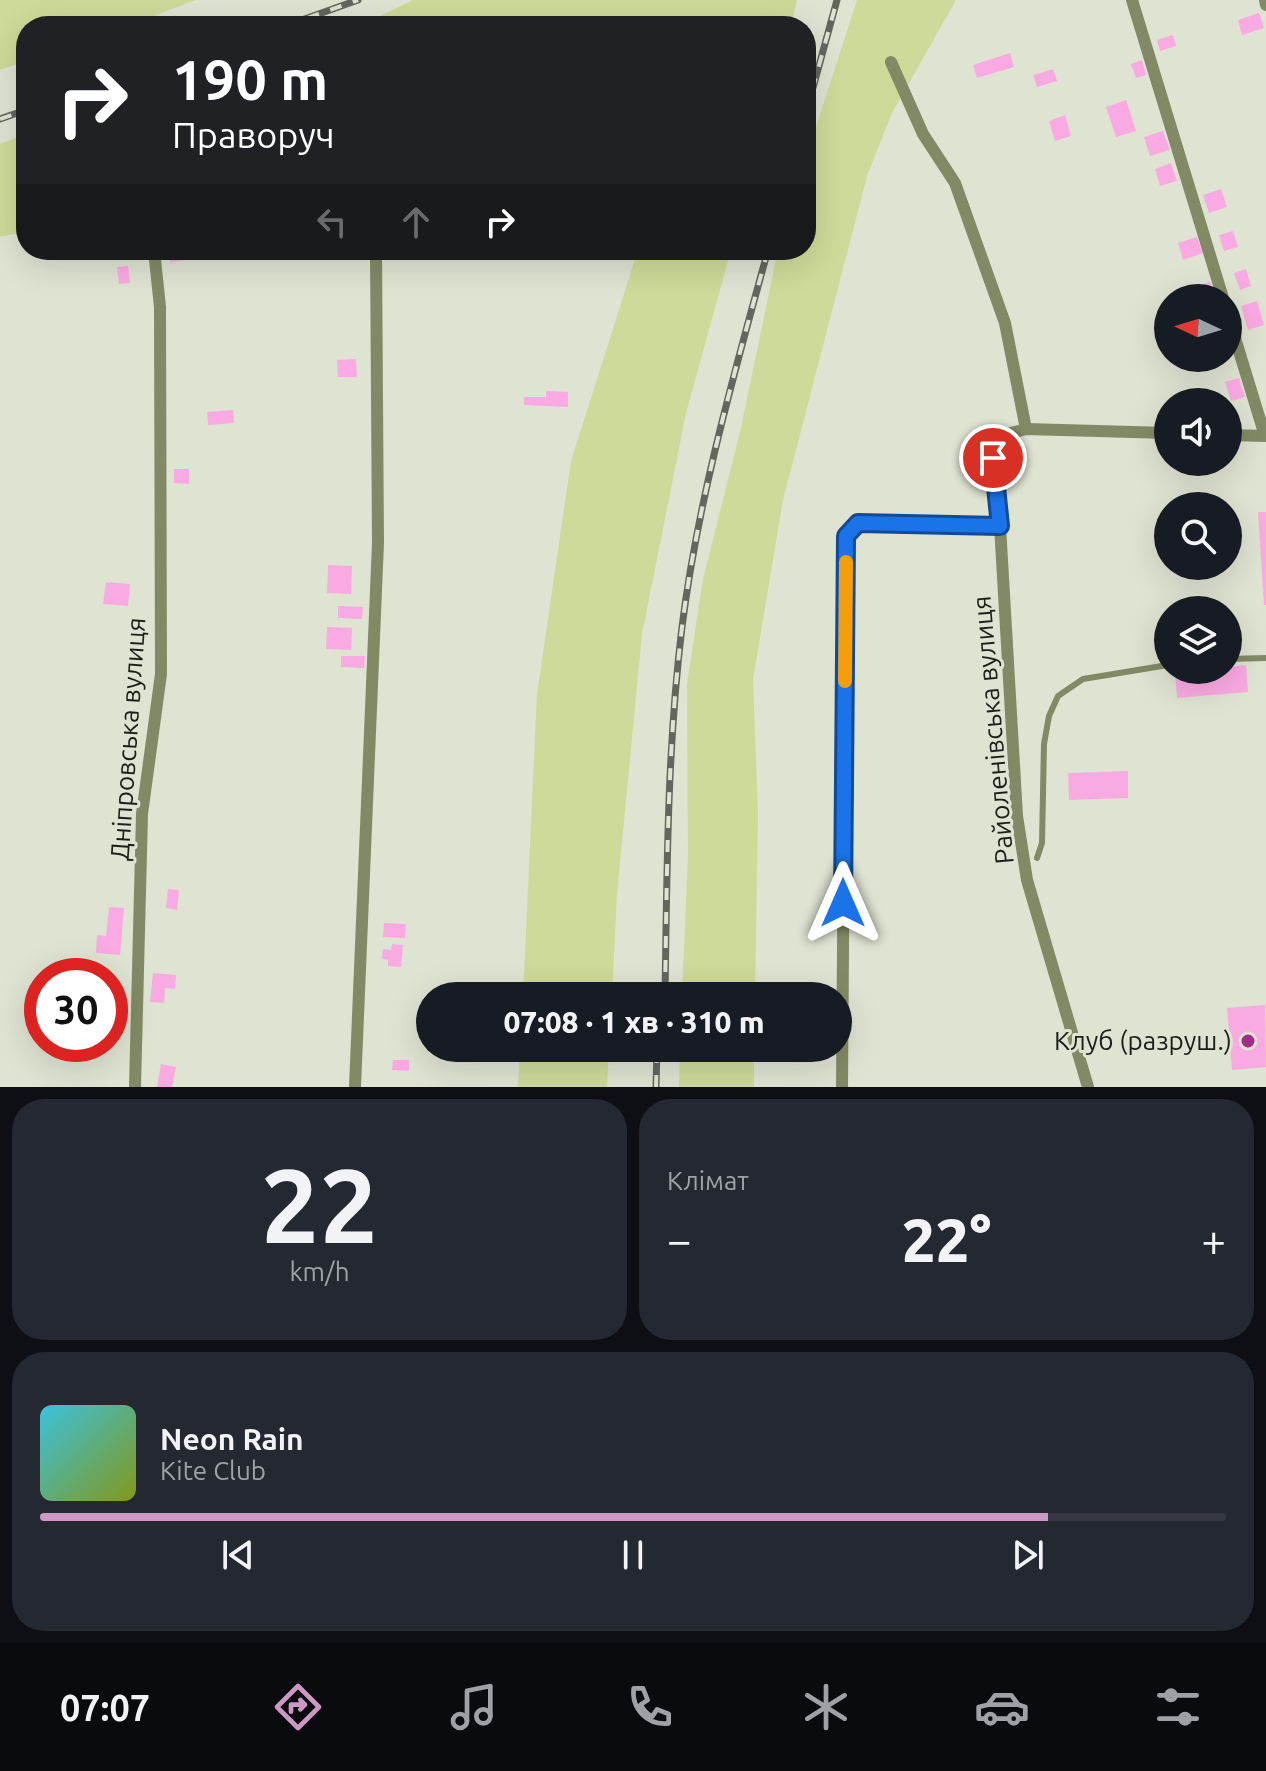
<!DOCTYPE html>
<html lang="uk">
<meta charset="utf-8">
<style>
:root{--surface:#171b24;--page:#242831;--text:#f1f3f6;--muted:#9ea1a6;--line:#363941;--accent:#cd99c4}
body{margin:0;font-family:Ubuntu,sans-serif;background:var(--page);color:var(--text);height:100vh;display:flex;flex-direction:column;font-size:30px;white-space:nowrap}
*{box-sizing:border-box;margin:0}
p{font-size:26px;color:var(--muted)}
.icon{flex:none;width:44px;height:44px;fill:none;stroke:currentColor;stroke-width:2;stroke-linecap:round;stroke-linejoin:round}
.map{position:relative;height:1087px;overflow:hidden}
.drawer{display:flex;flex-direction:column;gap:12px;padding:12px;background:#0d0f14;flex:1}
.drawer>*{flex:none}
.top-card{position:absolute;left:16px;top:16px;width:800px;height:244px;border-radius:32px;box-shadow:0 8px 32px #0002;background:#202124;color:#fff;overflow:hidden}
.needle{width:52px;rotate:274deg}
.controls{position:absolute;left:1154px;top:284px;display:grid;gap:16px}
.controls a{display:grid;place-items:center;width:88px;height:88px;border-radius:50%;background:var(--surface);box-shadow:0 8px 32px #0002;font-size:40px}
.speed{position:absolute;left:24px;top:958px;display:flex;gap:16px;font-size:40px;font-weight:700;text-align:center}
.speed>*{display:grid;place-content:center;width:104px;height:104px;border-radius:50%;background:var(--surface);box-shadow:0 8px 32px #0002;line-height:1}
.speed .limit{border:12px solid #d22;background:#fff;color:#111}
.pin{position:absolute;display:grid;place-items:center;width:68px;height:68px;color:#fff;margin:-34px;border:4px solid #fff;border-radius:50%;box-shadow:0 2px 8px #0007}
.me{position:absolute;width:88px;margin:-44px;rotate:0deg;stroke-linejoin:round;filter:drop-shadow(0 0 6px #0008)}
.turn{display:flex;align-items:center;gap:28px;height:168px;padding:0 24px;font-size:36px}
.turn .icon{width:104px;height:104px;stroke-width:2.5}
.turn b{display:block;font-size:56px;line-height:68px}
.lanes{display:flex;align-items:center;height:76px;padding:0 24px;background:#0003;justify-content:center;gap:40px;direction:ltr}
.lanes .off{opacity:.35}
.big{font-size:60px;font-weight:800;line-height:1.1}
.drawer .widget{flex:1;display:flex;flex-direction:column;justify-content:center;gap:12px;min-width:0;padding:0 28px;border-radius:32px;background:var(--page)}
.drawer .dial{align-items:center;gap:0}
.dial b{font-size:104px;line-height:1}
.song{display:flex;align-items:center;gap:24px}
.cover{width:96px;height:96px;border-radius:12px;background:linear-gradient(135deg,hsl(190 70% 55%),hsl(70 70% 35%))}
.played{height:8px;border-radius:4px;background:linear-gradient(90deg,var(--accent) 85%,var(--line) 85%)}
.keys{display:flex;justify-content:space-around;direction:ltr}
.heat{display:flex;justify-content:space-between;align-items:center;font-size:44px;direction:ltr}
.drawer .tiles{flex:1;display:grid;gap:12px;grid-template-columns:1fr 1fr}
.widget:last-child{grid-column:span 2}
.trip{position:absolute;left:416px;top:982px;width:436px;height:80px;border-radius:40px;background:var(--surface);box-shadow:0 8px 32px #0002;font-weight:800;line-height:80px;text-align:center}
.menu{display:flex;height:128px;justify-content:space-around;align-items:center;background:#090b0e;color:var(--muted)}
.menu .icon{width:56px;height:56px}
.menu .on{color:var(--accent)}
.menu b{font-size:36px;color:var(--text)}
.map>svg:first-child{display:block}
</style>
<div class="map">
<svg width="1266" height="1087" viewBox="0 0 1266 1087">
<rect width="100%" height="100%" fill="#dfe3d2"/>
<g fill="#ceda99">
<polygon points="0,0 195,0 128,26 26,26 26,61 0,70"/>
<polygon points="413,0 797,0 791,26 359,26"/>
<polygon points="857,0 956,0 892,113 867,176 783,500 753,680 758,813 755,996 682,996 688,855 687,684 703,579 740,432 778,250 806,250 806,158"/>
<polygon points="26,134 26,231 0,237 0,144"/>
<polygon points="638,250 731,250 686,413 642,634 617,894 612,996 523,996 537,694 571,461"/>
<polygon points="520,1048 609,1048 607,1087 518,1087"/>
<polygon points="680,1048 754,1048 754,1087 679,1087"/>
</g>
<g fill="#faaae3">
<polygon points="1259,13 1264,28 1242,35 1238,20"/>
<polygon points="1173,35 1176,46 1160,51 1157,40"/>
<polygon points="1010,53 1014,67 977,78 973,65"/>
<polygon points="1142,60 1146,75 1136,78 1131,64"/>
<polygon points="1053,69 1057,81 1037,87 1033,75"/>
<polygon points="1126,100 1136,131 1116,137 1106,107"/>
<polygon points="1065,115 1071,136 1055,141 1049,121"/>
<polygon points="1163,131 1170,150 1150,156 1144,137"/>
<polygon points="1171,163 1177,181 1160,186 1155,169"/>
<polygon points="1221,189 1227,207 1209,213 1203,195"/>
<polygon points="1233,231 1238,247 1224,251 1219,235"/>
<polygon points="1197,237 1203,253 1183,260 1178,243"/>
<polygon points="168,250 186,250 187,260 170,262"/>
<polygon points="128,266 130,283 119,284 117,267"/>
<polygon points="1246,269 1251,286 1240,290 1234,273"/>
<polygon points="1210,282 1215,298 1192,298 1189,289"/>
<polygon points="1257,301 1264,325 1248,330 1241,306"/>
<polygon points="356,359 357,377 338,377 337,360"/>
<polygon points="1239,378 1245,397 1231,401 1225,382"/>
<polygon points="546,391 568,392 568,407 524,405 524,397 546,397"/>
<polygon points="233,410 234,423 208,425 207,412"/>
<polygon points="174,469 189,469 189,484 174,483"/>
<polygon points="1258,512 1266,512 1266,605 1264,605"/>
<polygon points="328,565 352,566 351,594 327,593"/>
<polygon points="106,582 130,584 128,606 103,604"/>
<polygon points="338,606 363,607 362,619 338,618"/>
<polygon points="327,627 352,628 351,650 326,649"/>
<polygon points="341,656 365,656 364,668 341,667"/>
<polygon points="1246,665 1248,692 1177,698 1175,671 1228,670 1228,667"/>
<polygon points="1128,771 1128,798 1069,800 1068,773"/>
<polygon points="168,889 179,890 177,910 166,908"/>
<polygon points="109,907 124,908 120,955 96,953 97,935 106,936"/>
<polygon points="384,923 406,924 405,938 383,937"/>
<polygon points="392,944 403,945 401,967 388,966 388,960 382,959 383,949 391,950"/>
<polygon points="153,973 176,975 175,989 165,988 164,1003 150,1002"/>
<polygon points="1265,1005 1266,1067 1232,1070 1227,1008"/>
<polygon points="393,1060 409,1060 409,1071 392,1070"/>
<polygon points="161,1064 176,1067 172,1087 157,1087"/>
</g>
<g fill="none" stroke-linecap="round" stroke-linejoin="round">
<g stroke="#828a65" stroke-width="6">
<polyline points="1228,659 1266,658"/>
<polyline points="1037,858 1042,843 1044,744 1049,716 1058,696 1083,679 1168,665"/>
</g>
<g stroke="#828a65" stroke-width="12">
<polyline points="1132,0 1223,298"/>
<polyline points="1265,0 1266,5"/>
<polyline points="891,62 923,134 955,183 1005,323 1026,429"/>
<polyline points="1228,315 1265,436"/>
<polyline points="1228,435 1266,436"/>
<polyline points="135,1087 142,814 161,674 160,307 154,250"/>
<polyline points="355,1087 378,543 376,250"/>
<polyline points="842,1087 846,536 858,523 1000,526"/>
<polyline points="1088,1087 1027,880 1017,816 1000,526 993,458 996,445 1004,435 1026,429 1168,433"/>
</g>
<defs>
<g id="rail">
<polyline points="285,26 358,0"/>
<polyline points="806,113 837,0"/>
<polyline points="0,119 26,110"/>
<path d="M665,996C667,873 667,750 682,627C698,499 734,374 768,250"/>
<polyline points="656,1087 657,1048"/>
</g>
</defs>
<use href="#rail" stroke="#63665c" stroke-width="7"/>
<use href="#rail" stroke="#dfe3d2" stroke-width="4" stroke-dasharray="12" stroke-linecap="butt"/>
</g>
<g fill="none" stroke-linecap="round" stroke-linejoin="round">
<defs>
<polyline id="route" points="843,903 846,536 858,523 1000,526 993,458"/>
</defs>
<use href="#route" stroke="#114b97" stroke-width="20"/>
<use href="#route" stroke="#1a73e8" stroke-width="14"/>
<polyline stroke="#f59e0b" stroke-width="14" points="845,681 846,562"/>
</g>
<circle fill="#a02c88" stroke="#dfe3d2" stroke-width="3" cx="1248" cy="1041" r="8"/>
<g text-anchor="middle" stroke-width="6" stroke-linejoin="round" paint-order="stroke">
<g font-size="26" fill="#1d1f19" stroke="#dfe3d2">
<text transform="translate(993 730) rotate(-95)" y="9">Райоленівська вулиця</text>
<text transform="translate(128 739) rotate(-86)" y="9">Дніпровська вулиця</text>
</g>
<g font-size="26" fill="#1d1f19" stroke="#dfe3d2" text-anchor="end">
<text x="1232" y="1050">Клуб (разруш.)</text>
</g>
</g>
</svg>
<div class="controls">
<a><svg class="needle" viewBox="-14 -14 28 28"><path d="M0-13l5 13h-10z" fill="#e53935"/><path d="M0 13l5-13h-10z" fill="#9ea1a6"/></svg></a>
<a><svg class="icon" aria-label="sound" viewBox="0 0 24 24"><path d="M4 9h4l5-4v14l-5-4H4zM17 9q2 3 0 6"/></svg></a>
<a><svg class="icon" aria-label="search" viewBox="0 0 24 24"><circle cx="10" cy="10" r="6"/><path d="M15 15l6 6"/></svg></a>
<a><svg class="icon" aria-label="layers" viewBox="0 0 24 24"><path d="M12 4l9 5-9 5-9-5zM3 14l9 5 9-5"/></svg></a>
</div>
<div class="speed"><div class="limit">30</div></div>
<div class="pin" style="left:993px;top:458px;background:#d93025"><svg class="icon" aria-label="arrive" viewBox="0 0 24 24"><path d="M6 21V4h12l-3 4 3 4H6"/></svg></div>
<svg class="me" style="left:843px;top:903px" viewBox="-20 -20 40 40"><path d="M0-17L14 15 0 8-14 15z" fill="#1a73e8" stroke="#fff" stroke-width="4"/></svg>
<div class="trip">07:08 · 1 хв · 310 m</div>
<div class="top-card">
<div class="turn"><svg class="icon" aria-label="right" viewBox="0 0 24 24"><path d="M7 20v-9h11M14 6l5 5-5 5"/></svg><div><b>190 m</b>Праворуч</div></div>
<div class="lanes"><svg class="icon off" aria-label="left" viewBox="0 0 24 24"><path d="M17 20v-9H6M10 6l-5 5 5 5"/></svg><svg class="icon off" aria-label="ahead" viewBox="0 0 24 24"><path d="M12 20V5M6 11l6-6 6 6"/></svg><svg class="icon" aria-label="right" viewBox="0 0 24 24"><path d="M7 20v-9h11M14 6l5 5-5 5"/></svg></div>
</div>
</div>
<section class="drawer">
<div class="tiles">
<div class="widget dial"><b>22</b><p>km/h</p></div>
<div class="widget"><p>Клімат</p>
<div class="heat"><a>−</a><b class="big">22°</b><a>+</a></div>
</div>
<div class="widget">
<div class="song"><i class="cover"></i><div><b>Neon Rain</b><p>Kite Club</p></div></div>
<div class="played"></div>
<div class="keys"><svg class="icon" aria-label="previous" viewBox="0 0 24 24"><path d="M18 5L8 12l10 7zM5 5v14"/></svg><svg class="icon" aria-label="pause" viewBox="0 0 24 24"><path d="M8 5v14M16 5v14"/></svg><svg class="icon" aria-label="next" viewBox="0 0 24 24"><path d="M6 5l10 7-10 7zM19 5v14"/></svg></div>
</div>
</div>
</section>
<nav class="menu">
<b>07:07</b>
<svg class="icon on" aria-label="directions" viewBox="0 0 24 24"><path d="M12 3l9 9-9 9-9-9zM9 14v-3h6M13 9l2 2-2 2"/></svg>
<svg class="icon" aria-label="music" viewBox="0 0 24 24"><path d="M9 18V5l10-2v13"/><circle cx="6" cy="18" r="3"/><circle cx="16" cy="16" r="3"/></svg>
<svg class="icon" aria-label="phone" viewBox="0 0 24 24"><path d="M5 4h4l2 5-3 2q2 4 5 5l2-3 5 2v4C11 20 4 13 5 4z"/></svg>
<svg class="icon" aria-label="climate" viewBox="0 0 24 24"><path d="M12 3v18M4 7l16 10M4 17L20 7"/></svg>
<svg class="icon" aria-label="car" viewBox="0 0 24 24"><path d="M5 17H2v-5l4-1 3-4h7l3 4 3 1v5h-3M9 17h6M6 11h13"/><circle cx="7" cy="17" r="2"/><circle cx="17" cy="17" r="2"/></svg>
<svg class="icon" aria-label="filters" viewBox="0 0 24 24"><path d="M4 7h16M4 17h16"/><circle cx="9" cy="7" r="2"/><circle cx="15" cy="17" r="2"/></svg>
</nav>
